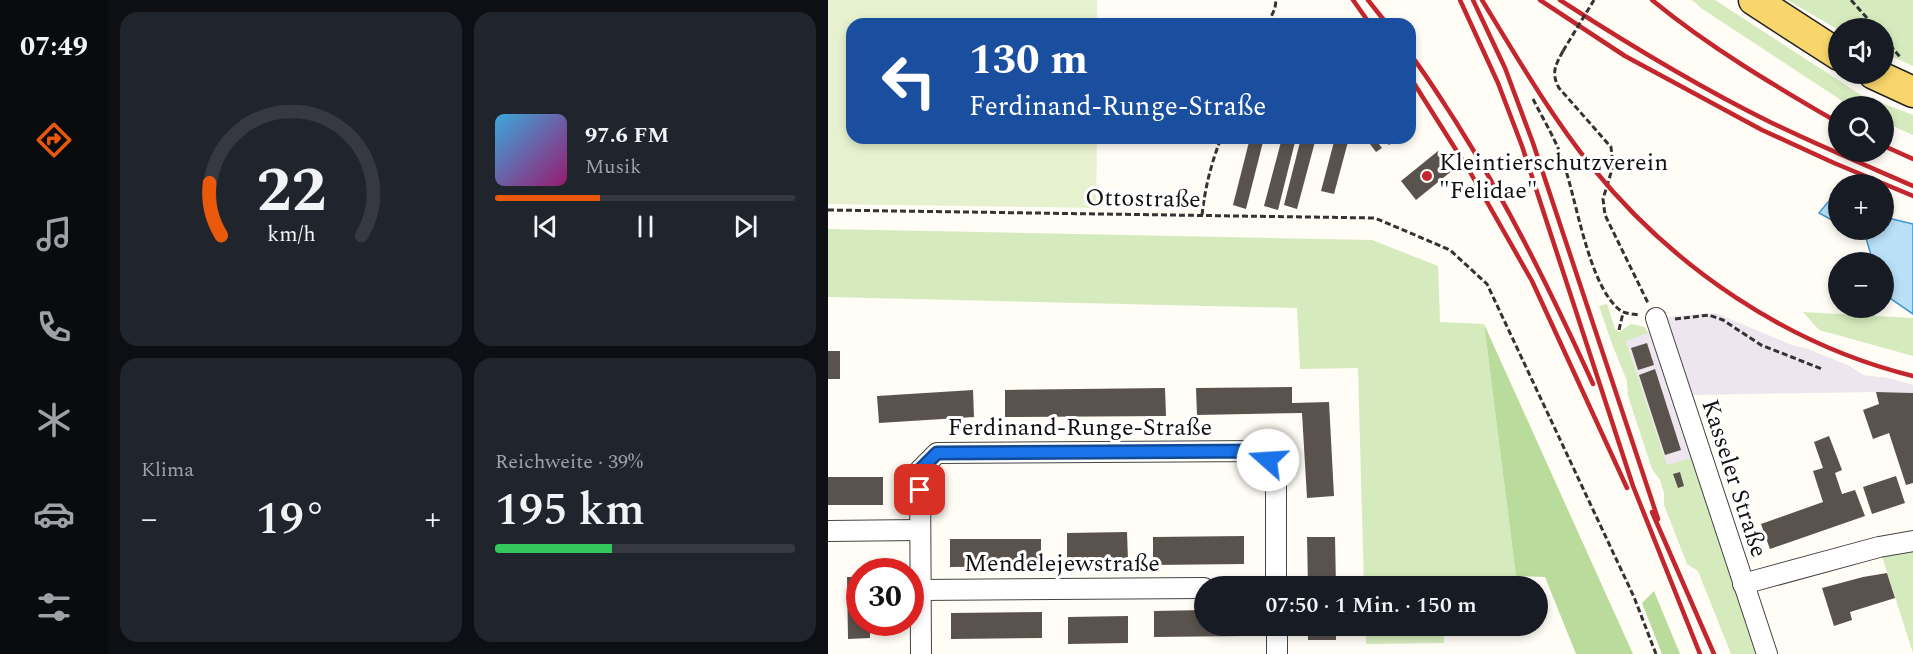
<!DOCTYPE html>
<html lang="de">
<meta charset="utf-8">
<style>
:root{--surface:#171b24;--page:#20242c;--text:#f1f3f6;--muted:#9ea1a6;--line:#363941;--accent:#ea580c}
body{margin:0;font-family:Spectral,serif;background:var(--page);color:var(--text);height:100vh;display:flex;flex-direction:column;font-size:22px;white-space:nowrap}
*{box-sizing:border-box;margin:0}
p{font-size:20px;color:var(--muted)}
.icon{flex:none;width:33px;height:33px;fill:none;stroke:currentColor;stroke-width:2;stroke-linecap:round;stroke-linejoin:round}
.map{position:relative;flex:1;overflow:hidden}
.sheet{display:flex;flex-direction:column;gap:12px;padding:12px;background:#0d0f14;width:720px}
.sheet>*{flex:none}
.guide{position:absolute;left:18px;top:18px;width:570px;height:126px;border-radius:18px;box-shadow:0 3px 9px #0003;background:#1a4fa0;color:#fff;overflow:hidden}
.tools{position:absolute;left:1000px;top:18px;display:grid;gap:12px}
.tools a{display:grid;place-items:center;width:66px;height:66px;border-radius:50%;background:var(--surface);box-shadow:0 3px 9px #0003;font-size:30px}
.speed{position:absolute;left:18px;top:558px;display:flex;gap:12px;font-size:30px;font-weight:700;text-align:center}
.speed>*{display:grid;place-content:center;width:78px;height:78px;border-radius:50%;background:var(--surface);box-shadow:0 3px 9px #0003;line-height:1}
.speed .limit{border:9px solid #d22;background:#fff;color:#111}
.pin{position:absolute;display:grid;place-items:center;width:51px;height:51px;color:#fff;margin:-26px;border-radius:12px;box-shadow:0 3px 9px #0006}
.me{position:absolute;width:66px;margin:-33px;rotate:289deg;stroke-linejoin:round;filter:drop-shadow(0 0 4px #0008)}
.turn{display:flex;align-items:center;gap:21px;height:126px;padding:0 24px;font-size:27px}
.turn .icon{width:78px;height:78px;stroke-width:2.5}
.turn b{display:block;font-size:42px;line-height:51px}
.big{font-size:45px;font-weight:600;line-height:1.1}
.sheet .tile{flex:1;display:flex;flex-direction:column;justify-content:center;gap:9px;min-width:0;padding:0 21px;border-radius:18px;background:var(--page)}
.sheet .dial{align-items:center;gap:0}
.dial svg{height:156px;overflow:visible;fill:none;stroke:var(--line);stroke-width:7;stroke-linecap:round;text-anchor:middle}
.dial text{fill:var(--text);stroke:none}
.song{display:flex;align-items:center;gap:18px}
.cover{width:72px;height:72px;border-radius:9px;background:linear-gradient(135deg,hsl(200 70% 55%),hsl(320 70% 35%))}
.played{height:6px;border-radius:3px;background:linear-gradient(90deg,var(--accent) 35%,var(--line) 35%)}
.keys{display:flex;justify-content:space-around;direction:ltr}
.heat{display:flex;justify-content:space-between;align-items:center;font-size:33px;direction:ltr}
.charge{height:9px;border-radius:4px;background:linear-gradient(90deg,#34c759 39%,var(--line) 0)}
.sheet .tiles{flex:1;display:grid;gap:12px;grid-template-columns:repeat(2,1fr)}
.trip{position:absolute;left:366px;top:576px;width:354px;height:60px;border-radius:30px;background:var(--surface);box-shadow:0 3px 9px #0003;font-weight:600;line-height:60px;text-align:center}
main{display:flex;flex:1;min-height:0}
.tab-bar{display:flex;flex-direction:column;width:108px;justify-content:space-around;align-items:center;background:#090b0e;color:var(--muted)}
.tab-bar .icon{width:42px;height:42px}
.tab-bar .current{color:var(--accent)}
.tab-bar b{font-size:27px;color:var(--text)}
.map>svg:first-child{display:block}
</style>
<main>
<nav class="tab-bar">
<b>07:49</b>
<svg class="icon current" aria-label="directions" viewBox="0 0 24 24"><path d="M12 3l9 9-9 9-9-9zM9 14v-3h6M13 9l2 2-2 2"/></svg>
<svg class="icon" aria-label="music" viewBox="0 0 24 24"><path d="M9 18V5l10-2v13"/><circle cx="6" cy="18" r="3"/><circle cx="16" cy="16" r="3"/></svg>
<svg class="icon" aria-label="phone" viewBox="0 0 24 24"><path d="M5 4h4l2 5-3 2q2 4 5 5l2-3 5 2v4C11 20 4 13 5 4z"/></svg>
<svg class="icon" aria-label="climate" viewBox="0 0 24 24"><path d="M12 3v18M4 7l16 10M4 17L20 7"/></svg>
<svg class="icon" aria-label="car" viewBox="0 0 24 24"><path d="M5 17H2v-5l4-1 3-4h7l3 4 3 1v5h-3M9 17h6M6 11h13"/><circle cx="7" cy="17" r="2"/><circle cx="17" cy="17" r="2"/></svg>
<svg class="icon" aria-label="filters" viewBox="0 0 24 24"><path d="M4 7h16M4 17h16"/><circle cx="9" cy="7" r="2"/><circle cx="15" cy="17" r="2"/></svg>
</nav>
<section class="sheet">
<div class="tiles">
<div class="tile dial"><svg viewBox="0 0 100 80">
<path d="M14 69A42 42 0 1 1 86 69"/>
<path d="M14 69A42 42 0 0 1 8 42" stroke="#ea580c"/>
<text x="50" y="56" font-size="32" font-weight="700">22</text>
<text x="50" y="72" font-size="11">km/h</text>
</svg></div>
<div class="tile">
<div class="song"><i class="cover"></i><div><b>97.6 FM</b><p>Musik</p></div></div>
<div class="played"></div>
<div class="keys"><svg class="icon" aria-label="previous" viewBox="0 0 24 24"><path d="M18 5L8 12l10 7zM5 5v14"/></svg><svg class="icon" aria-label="pause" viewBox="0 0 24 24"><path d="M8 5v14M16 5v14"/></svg><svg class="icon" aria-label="next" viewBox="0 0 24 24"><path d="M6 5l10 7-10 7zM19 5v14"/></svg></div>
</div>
<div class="tile"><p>Klima</p>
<div class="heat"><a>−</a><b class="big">19°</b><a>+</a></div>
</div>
<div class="tile"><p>Reichweite · 39%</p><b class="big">195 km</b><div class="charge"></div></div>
</div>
</section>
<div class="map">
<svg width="1085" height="654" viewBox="0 0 1085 654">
<rect width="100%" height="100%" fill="#fffdf5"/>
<g fill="#eee6ef">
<polygon points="888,313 964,345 978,348 1022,366 1035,375 1060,378 1085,385 1085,393 1048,392 864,395 837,317"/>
<polygon points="824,331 866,457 839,466 798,340"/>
</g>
<g fill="#d5ebbd">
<polygon points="864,0 887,0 1033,95 1085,115 1085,135 1056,122 1056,106 1022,106 873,8"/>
<polygon points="959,0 1085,0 1085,66 1056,53 1056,28 1011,28 1011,30"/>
<polygon points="0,229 544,240 610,266 612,322 656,324 688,576 616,576 616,586 536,586 530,368 472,369 469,308 0,297"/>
<polygon points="779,304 787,329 791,332 803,324 817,327 820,333 798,341 839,465 866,457 932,654 903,654 870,571 859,564 836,505 836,493 832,480 824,469 800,396 799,381 784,344 771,306"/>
<polygon points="975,312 1085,318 1085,356 991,330"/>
<polygon points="1085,541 1085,653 1051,547"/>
<polygon points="537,626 616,626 616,643 538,644"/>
</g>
<g fill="#b9dc9c">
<polygon points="656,324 805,654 748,654 717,577 688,576"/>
<polygon points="826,591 852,654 834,654 814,603"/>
</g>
<polygon fill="#e6f2cf" points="0,0 269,0 269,24 24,24 24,138 269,138 268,208 0,204"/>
<g fill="#b9e0f7" stroke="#3f96cf" stroke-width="1.5">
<polygon points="1000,202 1011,205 1011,224 991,213"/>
<polygon points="1056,217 1085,224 1085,314 1056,294 1056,262 1045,262 1038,238 1022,230 1056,230"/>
</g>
<g fill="#5a524d">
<polygon points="582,116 588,124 582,128"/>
<polygon points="422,138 436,138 418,209 405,205"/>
<polygon points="454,138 468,138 450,210 436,206"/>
<polygon points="473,138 488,138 469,209 456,205"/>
<polygon points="507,138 521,138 506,194 493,191"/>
<polygon points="542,138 546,138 554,148 548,152 539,140"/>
<polygon points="555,138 570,138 561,145"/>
<polygon points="610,151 625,170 588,200 573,181"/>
<polygon points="819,343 826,365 810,370 803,348"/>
<rect x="0" y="351" width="12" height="28"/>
<polygon points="827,369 853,450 837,455 811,375"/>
<polygon points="464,387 464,403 501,402 506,496 479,498 474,413 369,415 368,388"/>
<polygon points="337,388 338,416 177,417 177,390"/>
<polygon points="145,390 146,417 51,423 49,396"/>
<polygon points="1048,392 1085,393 1085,483 1078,485 1061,433 1045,439 1035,410 1051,404"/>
<polygon points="1001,436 1014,470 1007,473 1014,494 1027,490 1037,516 942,549 933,524 995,502 985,471 995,468 986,442"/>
<polygon points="852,472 856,486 850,488 845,474"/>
<polygon points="1068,476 1077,503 1044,514 1035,487"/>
<rect x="0" y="477" width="55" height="28"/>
<polygon points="299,532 300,560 239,561 239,533"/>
<polygon points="416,536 416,564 325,565 325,537"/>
<polygon points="479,537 507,537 508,586 480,586"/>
<polygon points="122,539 213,539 213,566 122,567"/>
<polygon points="1059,573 1067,598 1022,612 1024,620 1006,626 994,588 1035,577"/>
<polygon points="19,577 32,577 32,622 42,622 42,638 20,639"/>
<polygon points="376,610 376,626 417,626 417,636 326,637 326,611"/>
<polygon points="214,612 214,638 123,639 123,613"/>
<polygon points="300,616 300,643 240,644 240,617"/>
<rect x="480" y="626" width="28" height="14"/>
</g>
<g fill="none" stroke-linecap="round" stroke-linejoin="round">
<defs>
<g id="minor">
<polyline points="828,318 939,654"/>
<polyline points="0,531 91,530"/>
<polyline points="915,584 1051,547 1085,541"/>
<polyline points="92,590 376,588"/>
<polyline points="449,626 449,654"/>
<polyline points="93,654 92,470 109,453 432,451 448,469 448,586"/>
</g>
<g id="primary">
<polyline points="926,0 1011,55"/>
<polyline points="1046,74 1085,92"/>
</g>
</defs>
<use href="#minor" stroke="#444" stroke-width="22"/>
<use href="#primary" stroke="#222" stroke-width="33"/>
<g stroke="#333" stroke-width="3" stroke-dasharray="6 3" stroke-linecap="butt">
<polyline points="1023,0 1048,28"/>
<polyline points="440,24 447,8 448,0"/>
<polyline points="1056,38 1072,57"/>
<path d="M735,51C727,66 723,73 731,88L783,147L785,166L775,199L777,215L820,303"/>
<path d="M705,99C714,117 725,135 732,153C748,192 759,286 793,311C798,314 805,314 811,315"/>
<polyline points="0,210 547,218 622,250 659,284 806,597 828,654"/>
<path d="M374,215C377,188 383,164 393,138"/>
<polyline points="847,319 881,315 895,320 933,345 994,369"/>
<polyline points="791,330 795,313"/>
</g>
<use href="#minor" stroke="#fff" stroke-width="20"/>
<use href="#primary" stroke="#f9d66b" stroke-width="30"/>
<g stroke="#c4262e" stroke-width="4.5">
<polyline points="525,0 542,24"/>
<polyline points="540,0 559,24"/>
<polyline points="632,0 670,83 694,146 805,486 872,654"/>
<polyline points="645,0 677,68 705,143 830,519"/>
<path d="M654,0C688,56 723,116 764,167C845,267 959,345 1085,376"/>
<polyline points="712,0 797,56 934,130 1006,163 1085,196"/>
<path d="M732,0C800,44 869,86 942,122C989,145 1037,165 1085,186"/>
<path d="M824,0C881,47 947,86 1011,123"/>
<path d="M582,54C599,76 613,99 628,122C681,206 724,294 765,384"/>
<polyline points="582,77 642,172 704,281 799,488"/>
<polyline points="1056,146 1085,159"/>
<polyline points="824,512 886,654"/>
</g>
<polyline stroke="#333" stroke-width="3" stroke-dasharray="6 3" stroke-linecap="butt" points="735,51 766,0"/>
</g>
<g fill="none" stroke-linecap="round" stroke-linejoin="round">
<defs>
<polyline id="route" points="92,490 92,470 109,453 432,451 440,460"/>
</defs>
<use href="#route" stroke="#114b97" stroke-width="15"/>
<use href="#route" stroke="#1a73e8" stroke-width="10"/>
</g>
<circle fill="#c4262e" stroke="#fff" stroke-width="2" cx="599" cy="176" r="6"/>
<g text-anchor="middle" stroke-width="6" stroke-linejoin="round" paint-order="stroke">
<g font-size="24" fill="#111" stroke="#fff" text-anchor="start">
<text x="611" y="170">Kleintierschutzverein<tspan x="611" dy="28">"Felidae"</tspan></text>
</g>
<g font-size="24" fill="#111" stroke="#fff">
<text transform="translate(315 198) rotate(1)" y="8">Ottostraße</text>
<text x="252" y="435">Ferdinand-Runge-Straße</text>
<text transform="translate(907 478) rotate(72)" y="8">Kasseler Straße</text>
<text x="234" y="571">Mendelejewstraße</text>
</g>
</g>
</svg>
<div class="tools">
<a><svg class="icon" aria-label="sound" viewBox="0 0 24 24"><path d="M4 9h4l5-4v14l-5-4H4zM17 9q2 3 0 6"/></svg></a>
<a><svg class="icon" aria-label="search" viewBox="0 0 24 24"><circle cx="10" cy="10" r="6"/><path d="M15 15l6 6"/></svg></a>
<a>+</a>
<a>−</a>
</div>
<div class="speed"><div class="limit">30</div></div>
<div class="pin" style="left:92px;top:490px;background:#d93025"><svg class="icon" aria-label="arrive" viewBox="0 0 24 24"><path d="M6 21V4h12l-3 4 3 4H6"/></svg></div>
<svg class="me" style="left:440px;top:460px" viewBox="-20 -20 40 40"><circle r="19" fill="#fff"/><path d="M0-13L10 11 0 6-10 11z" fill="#1a73e8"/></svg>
<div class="trip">07:50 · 1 Min. · 150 m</div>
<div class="guide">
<div class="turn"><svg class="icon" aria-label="left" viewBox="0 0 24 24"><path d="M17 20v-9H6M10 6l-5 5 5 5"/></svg><div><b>130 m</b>Ferdinand-Runge-Straße</div></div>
</div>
</div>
</main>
